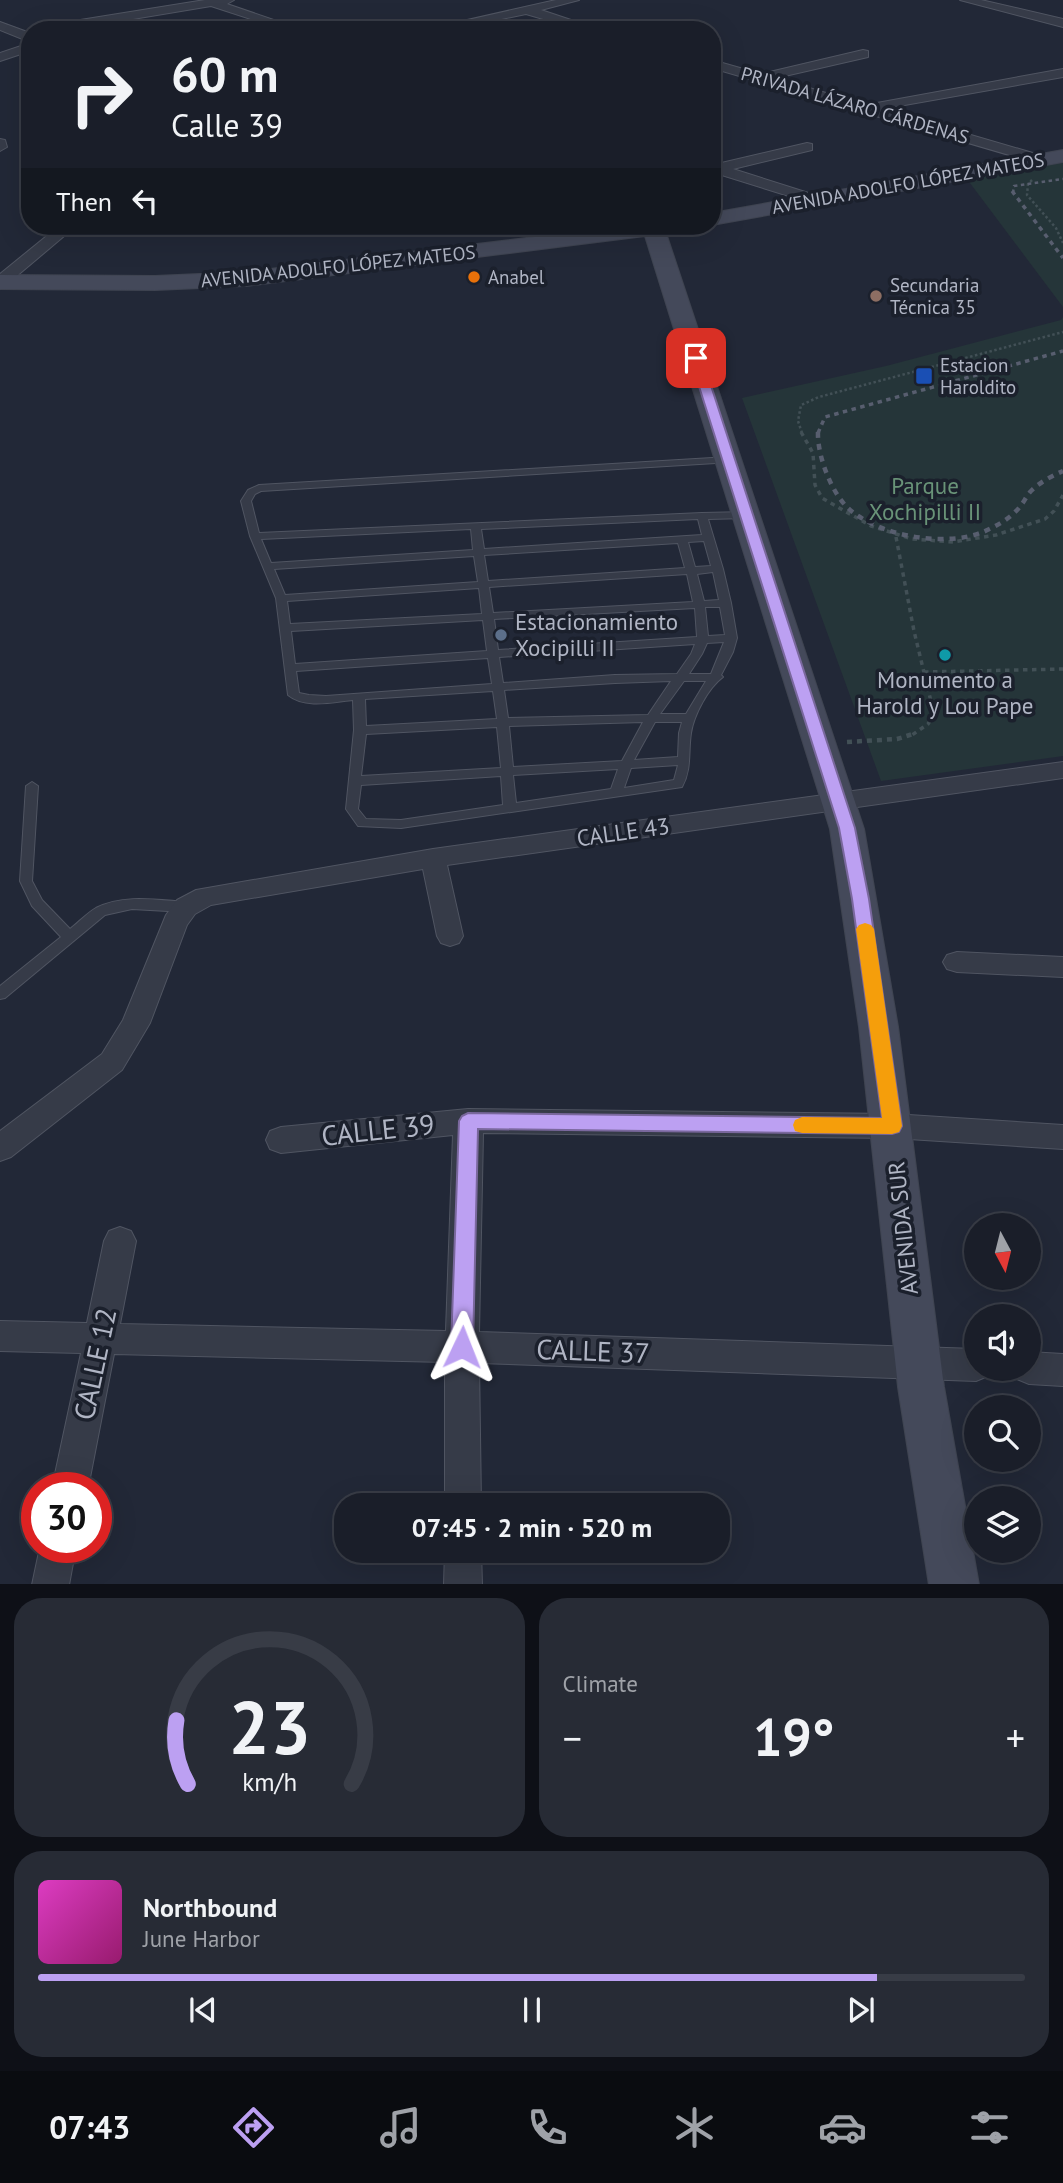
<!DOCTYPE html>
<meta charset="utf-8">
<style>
:root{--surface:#1a1e29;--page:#272b35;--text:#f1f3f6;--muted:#9fa2a8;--line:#383c46;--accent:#bca0f2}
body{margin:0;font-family:"PT Sans",sans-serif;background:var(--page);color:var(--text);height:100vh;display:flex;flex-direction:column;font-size:26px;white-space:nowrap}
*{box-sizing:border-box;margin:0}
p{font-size:23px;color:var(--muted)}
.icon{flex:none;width:38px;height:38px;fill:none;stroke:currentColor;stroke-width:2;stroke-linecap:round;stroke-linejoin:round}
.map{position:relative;height:1584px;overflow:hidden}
.sheet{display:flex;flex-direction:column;gap:14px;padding:14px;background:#0e1017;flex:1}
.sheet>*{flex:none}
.guide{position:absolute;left:21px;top:21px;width:700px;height:214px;border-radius:28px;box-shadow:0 7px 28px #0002,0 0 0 2px var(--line);background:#1a1e29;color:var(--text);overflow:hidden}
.needle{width:46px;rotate:173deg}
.controls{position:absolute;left:964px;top:1213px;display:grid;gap:14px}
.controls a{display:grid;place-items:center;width:77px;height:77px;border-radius:50%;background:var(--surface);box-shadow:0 7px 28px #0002,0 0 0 2px var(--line);font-size:35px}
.speed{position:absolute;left:21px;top:1472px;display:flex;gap:14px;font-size:35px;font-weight:700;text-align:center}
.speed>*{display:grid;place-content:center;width:91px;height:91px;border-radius:50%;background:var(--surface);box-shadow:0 7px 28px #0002,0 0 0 2px var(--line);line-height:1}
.speed .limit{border:10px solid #d22;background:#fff;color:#111}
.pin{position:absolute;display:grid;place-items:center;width:60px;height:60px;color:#fff;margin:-30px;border-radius:14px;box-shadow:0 4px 10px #0006}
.me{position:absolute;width:77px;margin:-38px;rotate:2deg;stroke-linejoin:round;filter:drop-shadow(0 0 5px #0008)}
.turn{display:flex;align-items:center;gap:24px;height:147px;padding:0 35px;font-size:32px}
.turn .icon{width:91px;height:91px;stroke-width:2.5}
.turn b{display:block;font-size:49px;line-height:60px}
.then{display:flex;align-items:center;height:66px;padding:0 35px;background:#0003;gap:14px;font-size:26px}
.big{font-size:52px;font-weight:700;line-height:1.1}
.sheet .card{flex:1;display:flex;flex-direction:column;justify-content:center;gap:10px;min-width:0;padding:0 24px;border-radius:28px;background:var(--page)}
.sheet .dial{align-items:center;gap:0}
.dial svg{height:182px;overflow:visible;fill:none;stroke:var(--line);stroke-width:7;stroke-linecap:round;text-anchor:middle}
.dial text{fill:var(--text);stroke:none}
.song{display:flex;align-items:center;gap:21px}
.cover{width:84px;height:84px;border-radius:10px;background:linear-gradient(135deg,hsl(310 70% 55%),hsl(320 70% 35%))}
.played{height:7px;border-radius:4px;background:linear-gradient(90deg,var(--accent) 85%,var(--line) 85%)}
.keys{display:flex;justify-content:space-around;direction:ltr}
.heat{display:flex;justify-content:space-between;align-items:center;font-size:38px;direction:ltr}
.sheet .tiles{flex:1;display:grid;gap:14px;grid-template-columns:1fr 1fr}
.card:last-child{grid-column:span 2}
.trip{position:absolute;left:334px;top:1493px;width:396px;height:70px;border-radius:28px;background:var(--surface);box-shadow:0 7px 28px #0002,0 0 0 2px var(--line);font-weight:700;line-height:70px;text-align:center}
.tabs{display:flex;height:112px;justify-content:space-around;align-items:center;background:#0a0c10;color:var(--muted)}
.tabs .icon{width:49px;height:49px}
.tabs .on{color:var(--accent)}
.tabs b{font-size:32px;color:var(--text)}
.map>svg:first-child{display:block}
</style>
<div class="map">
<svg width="1063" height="1585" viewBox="0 0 1063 1585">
<rect width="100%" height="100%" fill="#222837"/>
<g fill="#253539">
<polygon points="1063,163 1063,307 967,179"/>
<polygon points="1063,317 1063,756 881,781 742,398 886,366 1061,320"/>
</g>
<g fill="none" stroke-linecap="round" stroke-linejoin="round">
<defs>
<g id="lane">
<path d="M729,457L734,460L732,462L261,491L255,494L251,501L259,533L702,513L747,512L752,515L747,518L708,519L723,569L731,603L737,638L733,652L721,675L723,677C708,688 694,715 691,733C688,752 692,769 682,787L401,828L358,826L346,809L354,730L353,700C333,702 305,709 288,695L276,598L250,536L241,501L248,490L259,485ZM698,519L702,535L484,549L481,529ZM471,529L473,550L271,563L261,539ZM704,541L711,566L695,567L688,542ZM678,543L685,568L488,581L484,555ZM474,556L478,582L285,595L274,569ZM713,572L719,600L704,601L697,574ZM687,574L693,602L493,613L489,587ZM479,588L482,614L290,624L287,601ZM705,607H720L725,635L708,636ZM695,608L697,637L498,650L494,619ZM483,620L487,651L295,664L291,631ZM724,642L711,674H689L702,654L707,643ZM695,644L691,654L677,674L615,675L503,683L499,657ZM488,658L492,684L326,696L309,695L299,693L296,671ZM671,681L648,715L508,718L504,690L615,683ZM684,681H706L686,714H660ZM493,691L497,719L366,726L365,699ZM643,722L622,761L513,767L509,726ZM655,722H682L679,733L678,757L634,760ZM497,727L501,768L361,776L366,734ZM678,765L674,780L624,788L631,768ZM618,769L611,789L516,803L513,775ZM501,776L503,805L401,820L366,819L358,809L361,785Z"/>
<path d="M32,782L38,786L32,881L42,900L70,929C78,923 87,913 96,908C123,894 157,900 186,902L191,904L193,907L191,910L186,912L132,909L105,915L5,998L0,999V986L61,937L32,906L20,881L26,786Z"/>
</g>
<g id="street">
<polygon points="205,0 234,0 227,4 303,30 284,30 211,6 67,30 37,30 43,26"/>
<polygon points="556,0 579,0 541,10 601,30 581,30 526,14 448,30 423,30"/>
<polygon points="960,0 981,0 1063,19 1063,27"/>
<polygon points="0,22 30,33 30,42 0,30"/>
<polygon points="30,43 30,51 0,61 0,53"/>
<polygon points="863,50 868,51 868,57 776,78 866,105 1063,69 1063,77 882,109 1043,156 1045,159 1043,162 1033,162 712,68 712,60 761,74"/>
<polygon points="0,139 5,140 7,147 0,151"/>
<polygon points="807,143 812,144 812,150 733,169 818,196 821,199 818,202 808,202 712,172 712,163 717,164"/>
<polygon points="59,226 76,226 6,285 0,287 0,274"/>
<path d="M564,226C580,225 600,225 612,236L604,241L566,229Z"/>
<polygon points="1063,762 1063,778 447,865 463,936 459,943 450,946 441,943 437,936 423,869 211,905 195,914 187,925 150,1023 122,1070 11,1157 0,1161 0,1131 102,1054 123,1020 166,915 177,900 196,890 433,849"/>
<polygon points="957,952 1063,957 1063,977 957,972 947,969 943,962 947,955"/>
<polygon points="468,1109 893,1114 1063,1125 1063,1149 893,1138 483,1133 479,1332 976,1349 976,1368 991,1368 988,1376 976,1381 479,1363 481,1505 445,1505 445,1362 114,1354 88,1488 52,1488 81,1353 0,1351 0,1321 87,1323 104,1241 109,1231 120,1227 131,1231 136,1241 120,1324 446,1331 453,1135 281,1153 270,1149 266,1140 270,1131 281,1127"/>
<polygon points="1029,1352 1063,1354 1063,1386 1029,1384 1017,1379 1012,1368 1029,1368"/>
<polygon points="40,1547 76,1547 69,1585 32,1585"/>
<polygon points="445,1550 481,1550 482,1585 444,1585"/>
</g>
<g id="secondary">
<polygon points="1063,150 1063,162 712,225 712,213"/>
<polygon points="625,226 686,226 682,230 666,233 864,829 898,1027 944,1387 979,1585 929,1585 898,1387 859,1027 830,829 645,236 245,286 155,290 0,289 0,275 155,276 245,272"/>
</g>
</defs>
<use href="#lane" stroke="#505562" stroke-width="2"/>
<use href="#street" stroke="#505562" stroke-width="2"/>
<use href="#secondary" stroke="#3f4451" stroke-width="2"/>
<g stroke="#425056" stroke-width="2.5" stroke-dasharray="2.5 2.5" stroke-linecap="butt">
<polyline points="1032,180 1028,184 1027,195 1056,228 1063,243"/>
<polyline points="802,433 798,421 801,405 819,397 1063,332"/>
</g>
<g stroke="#425056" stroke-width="3.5" stroke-dasharray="4.5 4.5" stroke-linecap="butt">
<polyline points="801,432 813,453 815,485 822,498 871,526 912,539 953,542 996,535 1045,519 1054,511 1063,495"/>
<polyline points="896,537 914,631 934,714 928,724 912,735"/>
<polyline points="924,672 1063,669"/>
</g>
<polyline stroke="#425056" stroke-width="4.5" stroke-dasharray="5 5" stroke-linecap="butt" points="847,742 897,739 916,733"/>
<use href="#lane" fill="#363b48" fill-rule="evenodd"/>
<use href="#street" fill="#363b48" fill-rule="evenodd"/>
<use href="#secondary" fill="#44495a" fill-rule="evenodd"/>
<polyline stroke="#585e6f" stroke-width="2.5" stroke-dasharray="3.5 3.5" stroke-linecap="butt" points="1013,193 1014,186 1063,179"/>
<g stroke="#585e6f" stroke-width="3.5" stroke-dasharray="4.5 4.5" stroke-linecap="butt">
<polyline points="1012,191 1063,258"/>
<polyline points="818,433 825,417 1063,351"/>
</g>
<path stroke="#585e6f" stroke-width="4.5" stroke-dasharray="6 6" stroke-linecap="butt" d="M818,432C817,456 833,499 854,513C886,537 946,547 983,532C997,526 1013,517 1022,504C1025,500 1027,495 1031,491C1040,482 1052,476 1063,471"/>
</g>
<polygon fill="#bca0f2" stroke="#7a689d" stroke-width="2" points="696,354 702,358 855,828 869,899 902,1126 899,1132 892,1134 478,1129 473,1347 470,1354 462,1357 454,1354 451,1347 459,1121 462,1116 468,1113 882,1118 852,899 839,828 690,358"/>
<polygon fill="#f59e0b" points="865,923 871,925 874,929 902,1126 899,1132 892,1134 802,1133 795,1131 793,1125 795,1120 802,1117 882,1118 856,929 859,925"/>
<circle fill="#e8710a" stroke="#1b202c" stroke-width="2.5" cx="474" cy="277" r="7"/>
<circle fill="#8d6e63" stroke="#1b202c" stroke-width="2.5" cx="876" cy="296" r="7"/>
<rect fill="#1a4fb4" stroke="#1b202c" stroke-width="2.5" x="915" y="367" width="18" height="18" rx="3.5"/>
<circle fill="#5c6f8a" stroke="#1b202c" stroke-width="2.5" cx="501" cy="635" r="7"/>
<circle fill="#0f9aa8" stroke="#1b202c" stroke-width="2.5" cx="945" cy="655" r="7"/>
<g text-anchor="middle" stroke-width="7" stroke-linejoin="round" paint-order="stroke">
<g font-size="19" fill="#b0b5c4" stroke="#1b202c">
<text transform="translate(855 105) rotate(16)" y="7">PRIVADA LÁZARO CÁRDENAS</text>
<text transform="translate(908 183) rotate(-10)" y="7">AVENIDA ADOLFO LÓPEZ MATEOS</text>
<text transform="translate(338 266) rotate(-6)" y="7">AVENIDA ADOLFO LÓPEZ MATEOS</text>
</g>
<g font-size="19" fill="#b0b5c4" stroke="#1b202c" text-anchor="start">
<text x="488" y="284">Anabel</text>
<text x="890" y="292">Secundaria<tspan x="890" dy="22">Técnica 35</tspan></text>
<text x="940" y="372">Estacion<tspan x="940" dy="22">Haroldito</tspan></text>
</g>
<g font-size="23" fill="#699378" stroke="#1b202c">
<text x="925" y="494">Parque<tspan x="925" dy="26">Xochipilli II</tspan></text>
</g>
<g font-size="23" fill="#b0b5c4" stroke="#1b202c" text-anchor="start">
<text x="515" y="630">Estacionamiento<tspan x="515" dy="26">Xocipilli II</tspan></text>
<text x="945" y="688" text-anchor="middle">Monumento a<tspan x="945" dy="26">Harold y Lou Pape</tspan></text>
</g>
<g font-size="23" fill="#b0b5c4" stroke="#1b202c">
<text transform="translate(623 832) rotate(-8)" y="8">CALLE 43</text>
<text transform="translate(903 1228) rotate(-96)" y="8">AVENIDA SUR</text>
</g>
<g font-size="28" fill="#b0b5c4" stroke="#1b202c">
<text transform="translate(378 1130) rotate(-6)" y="10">CALLE 39</text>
<text transform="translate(593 1351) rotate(2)" y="10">CALLE 37</text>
<text transform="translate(95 1364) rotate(-78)" y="10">CALLE 12</text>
</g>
</g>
</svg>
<div class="controls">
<a><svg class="needle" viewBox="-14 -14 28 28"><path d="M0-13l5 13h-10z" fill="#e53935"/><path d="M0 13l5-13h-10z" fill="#9fa2a8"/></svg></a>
<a><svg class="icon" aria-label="sound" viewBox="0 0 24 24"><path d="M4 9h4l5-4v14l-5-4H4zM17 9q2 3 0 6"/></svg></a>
<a><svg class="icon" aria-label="search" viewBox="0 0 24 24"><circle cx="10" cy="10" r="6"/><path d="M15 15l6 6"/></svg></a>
<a><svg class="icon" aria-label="layers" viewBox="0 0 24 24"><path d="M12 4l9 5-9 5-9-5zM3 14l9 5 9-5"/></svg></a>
</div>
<div class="speed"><div class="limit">30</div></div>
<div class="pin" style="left:696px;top:358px;background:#d93025"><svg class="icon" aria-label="arrive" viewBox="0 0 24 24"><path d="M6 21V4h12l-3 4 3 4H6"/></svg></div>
<svg class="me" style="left:462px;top:1347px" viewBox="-20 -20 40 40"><path d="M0-17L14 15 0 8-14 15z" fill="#bca0f2" stroke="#fff" stroke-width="4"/></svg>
<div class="trip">07:45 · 2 min · 520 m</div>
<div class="guide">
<div class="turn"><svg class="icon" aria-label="right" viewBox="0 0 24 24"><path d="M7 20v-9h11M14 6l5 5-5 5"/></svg><div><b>60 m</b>Calle 39</div></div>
<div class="then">Then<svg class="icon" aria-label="left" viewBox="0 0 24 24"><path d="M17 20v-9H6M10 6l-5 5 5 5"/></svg></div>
</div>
</div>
<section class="sheet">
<div class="tiles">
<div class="card dial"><svg viewBox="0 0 100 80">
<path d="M14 69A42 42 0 1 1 86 69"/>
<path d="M14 69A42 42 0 0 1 9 41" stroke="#bca0f2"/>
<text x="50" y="56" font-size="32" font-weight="700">23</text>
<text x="50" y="72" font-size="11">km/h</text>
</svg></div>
<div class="card"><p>Climate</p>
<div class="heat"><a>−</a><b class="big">19°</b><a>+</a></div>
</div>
<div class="card">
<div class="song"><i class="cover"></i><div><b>Northbound</b><p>June Harbor</p></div></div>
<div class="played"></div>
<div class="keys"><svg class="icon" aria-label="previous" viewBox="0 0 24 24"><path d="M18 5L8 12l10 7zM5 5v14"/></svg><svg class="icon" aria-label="pause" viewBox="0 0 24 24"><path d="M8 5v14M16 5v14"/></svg><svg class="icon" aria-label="next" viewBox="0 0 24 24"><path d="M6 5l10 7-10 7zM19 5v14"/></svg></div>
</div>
</div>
</section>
<nav class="tabs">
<b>07:43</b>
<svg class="icon on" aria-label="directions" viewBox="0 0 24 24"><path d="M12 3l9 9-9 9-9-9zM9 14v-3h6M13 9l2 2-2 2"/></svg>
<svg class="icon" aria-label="music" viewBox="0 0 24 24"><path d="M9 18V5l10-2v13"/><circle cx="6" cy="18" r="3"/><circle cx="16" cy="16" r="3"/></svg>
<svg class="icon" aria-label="phone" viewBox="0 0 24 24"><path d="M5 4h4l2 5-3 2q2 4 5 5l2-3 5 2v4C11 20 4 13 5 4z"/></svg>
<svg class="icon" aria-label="climate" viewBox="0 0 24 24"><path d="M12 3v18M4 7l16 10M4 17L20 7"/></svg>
<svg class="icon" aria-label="car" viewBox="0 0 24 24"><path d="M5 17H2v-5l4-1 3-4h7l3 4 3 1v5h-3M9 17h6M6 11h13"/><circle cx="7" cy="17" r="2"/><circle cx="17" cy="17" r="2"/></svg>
<svg class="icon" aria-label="filters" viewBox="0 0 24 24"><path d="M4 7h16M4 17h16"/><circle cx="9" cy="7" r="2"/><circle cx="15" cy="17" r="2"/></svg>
</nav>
